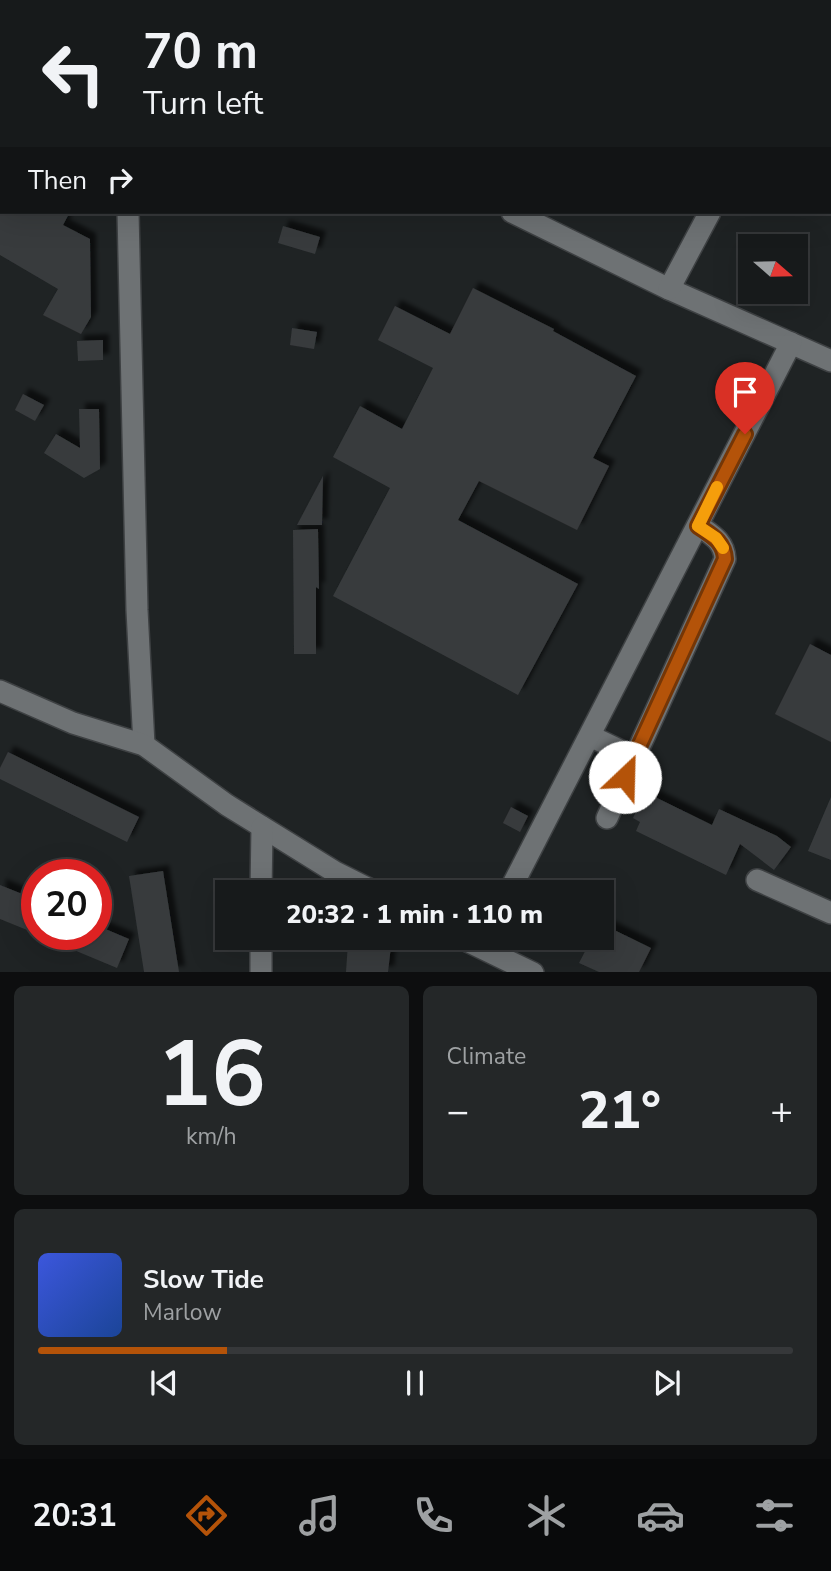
<!DOCTYPE html>
<meta charset="utf-8">
<style>
:root{--surface:#171a1b;--page:#242728;--text:#f1f3f6;--muted:#9ea1a3;--line:#36383a;--accent:#b45309}
body{margin:0;font-family:"Nunito Sans",sans-serif;background:var(--page);color:var(--text);height:100vh;display:flex;flex-direction:column;font-size:26px;white-space:nowrap}
*{box-sizing:border-box;margin:0}
p{font-size:23px;color:var(--muted)}
.icon{flex:none;width:38px;height:38px;fill:none;stroke:currentColor;stroke-width:2;stroke-linecap:round;stroke-linejoin:round}
.map{position:relative;height:972px;overflow:hidden}
.details{display:flex;flex-direction:column;gap:14px;padding:14px;background:#0d0e0f;flex:1}
.details>*{flex:none}
.guide{position:absolute;left:0px;top:0px;width:831px;height:214px;box-shadow:0 7px 28px #0002,0 0 0 2px var(--line);background:#171a1b;color:var(--text);overflow:hidden}
.needle{width:46px;rotate:110deg}
.tools{position:absolute;left:738px;top:234px;display:grid;gap:14px}
.tools a{display:grid;place-items:center;width:70px;height:70px;border-radius:0px;background:var(--surface);box-shadow:0 7px 28px #0002,0 0 0 2px var(--line);font-size:35px}
.speed{position:absolute;left:21px;top:859px;display:flex;gap:14px;font-size:35px;font-weight:700;text-align:center}
.speed>*{display:grid;place-content:center;width:91px;height:91px;border-radius:50%;background:var(--surface);box-shadow:0 7px 28px #0002,0 0 0 2px var(--line);line-height:1}
.speed .limit{border:10px solid #d22;background:#fff;color:#111}
.pin{position:absolute;display:grid;place-items:center;width:60px;height:60px;color:#fff;margin:-72px -30px;border-radius:50% 50% 50% 0;rotate:-45deg;box-shadow:0 0 7px #0007}
.pin .icon{rotate:45deg}
.me{position:absolute;width:77px;margin:-38px;rotate:24deg;stroke-linejoin:round;filter:drop-shadow(0 0 5px #0008)}
.turn{display:flex;align-items:center;gap:24px;height:147px;padding:0 28px;font-size:32px}
.turn .icon{width:91px;height:91px;stroke-width:2.5}
.turn b{display:block;font-size:49px;line-height:60px}
.then{display:flex;align-items:center;height:66px;padding:0 28px;background:#0003;gap:14px;font-size:26px}
.big{font-size:52px;font-weight:800;line-height:1.1}
.details .tile{flex:1;display:flex;flex-direction:column;justify-content:center;gap:10px;min-width:0;padding:0 24px;border-radius:10px;background:var(--page)}
.details .dial{align-items:center;gap:0}
.dial b{font-size:91px;line-height:1}
.song{display:flex;align-items:center;gap:21px}
.cover{width:84px;height:84px;border-radius:10px;background:linear-gradient(135deg,hsl(230 70% 55%),hsl(220 70% 35%))}
.played{height:7px;border-radius:4px;background:linear-gradient(90deg,var(--accent) 25%,var(--line) 25%)}
.keys{display:flex;justify-content:space-around;direction:ltr}
.heat{display:flex;justify-content:space-between;align-items:center;font-size:38px;direction:ltr}
.details .tiles{flex:1;display:grid;gap:14px;grid-template-columns:1fr 1fr}
.tile:last-child{grid-column:span 2}
.trip{position:absolute;left:215px;top:880px;width:399px;height:70px;border-radius:0px;background:var(--surface);box-shadow:0 7px 28px #0002,0 0 0 2px var(--line);font-weight:800;line-height:70px;text-align:center}
.dock{display:flex;height:112px;justify-content:space-around;align-items:center;background:#090a0b;color:var(--muted)}
.dock .icon{width:49px;height:49px}
.dock .on{color:var(--accent)}
.dock b{font-size:32px;color:var(--text)}
.map>svg:first-child{display:block}
</style>
<div class="map">
<svg width="831" height="973" viewBox="0 0 831 973">
<defs>
<filter id="shadow"><feDropShadow dx="6" dy="-6" stdDeviation="2" flood-color="#0009"/></filter>
</defs>
<rect width="100%" height="100%" fill="#1f2324"/>
<g fill="#383b3d" filter="url(#shadow)">
<polygon points="0,212 70,212 63,225 90,239 91,317 81,334 43,315 58,289 0,255"/>
<polygon points="283,226 320,237 315,254 278,243"/>
<polygon points="473,288 554,329 553,331 636,376 593,458 609,466 577,530 479,481 458,520 578,584 518,695 333,596 390,488 333,457 360,406 402,429 433,368 378,340 395,306 450,334"/>
<polygon points="292,328 317,332 314,349 290,345"/>
<polygon points="103,340 103,360 78,361 77,341"/>
<polygon points="23,394 44,405 35,421 15,410"/>
<polygon points="79,409 99,409 100,469 84,478 44,453 56,434 80,448"/>
<polygon points="323,476 322,525 297,525"/>
<polygon points="318,529 319,589 316,587 316,654 294,654 293,530"/>
<polygon points="810,644 831,655 831,742 775,714"/>
<polygon points="8,752 139,817 127,842 0,779 0,768"/>
<polygon points="653,796 712,825 719,809 777,836 791,847 774,870 740,844 726,875 636,831 640,822 633,818 641,801 649,805"/>
<polygon points="831,797 831,860 808,851"/>
<polygon points="511,807 528,816 520,832 503,823"/>
<polygon points="163,871 179,972 144,972 129,876"/>
<polygon points="0,885 37,900 37,934 0,919"/>
<polygon points="602,924 651,948 639,972 599,972 579,963 592,938 602,938"/>
<polygon points="96,925 129,939 117,968 38,935 96,934"/>
<polygon points="348,943 391,946 388,972 346,972"/>
</g>
<g fill="none" stroke-linecap="round" stroke-linejoin="round">
<defs>
<g id="minor">
<polyline points="84,0 88,2"/>
<polyline points="23,2 24,0"/>
<polyline points="142,2 142,0"/>
<polyline points="822,2 823,0"/>
<polyline points="0,35 2,32"/>
<polyline points="128,212 137,610 144,745"/>
<polyline points="512,212 669,289 831,361"/>
<polyline points="669,289 710,212"/>
<polyline points="0,691 73,723 144,745 227,805 335,872 375,892"/>
<polyline points="590,736 634,757"/>
<path d="M607,818L725,559C724,541 712,535 698,525"/>
<polyline points="757,880 831,913"/>
<polyline points="261,892 262,827"/>
<polyline points="509,892 791,343"/>
<polyline points="461,938 533,973"/>
<polyline points="261,973 261,938"/>
</g>
</defs>
<use href="#minor" stroke="#3e4143" stroke-width="24"/>
<use href="#minor" stroke="#6e7274" stroke-width="21"/>
</g>
<g fill="none" stroke-linecap="round" stroke-linejoin="round">
<defs>
<path id="route" d="M625,777L725,559C724,541 711,535 698,526L745,434"/>
</defs>
<use href="#route" stroke="#753606" stroke-width="18"/>
<use href="#route" stroke="#b45309" stroke-width="12"/>
<polyline stroke="#f59e0b" stroke-width="12" points="717,487 698,526 716,538 723,548"/>
</g>
</svg>
<div class="tools">
<a><svg class="needle" viewBox="-14 -14 28 28"><path d="M0-13l5 13h-10z" fill="#e53935"/><path d="M0 13l5-13h-10z" fill="#9ea1a3"/></svg></a>
</div>
<div class="speed"><div class="limit">20</div></div>
<div class="pin" style="left:745px;top:434px;background:#d93025"><svg class="icon" aria-label="arrive" viewBox="0 0 24 24"><path d="M6 21V4h12l-3 4 3 4H6"/></svg></div>
<svg class="me" style="left:625px;top:777px" viewBox="-20 -20 40 40"><circle r="19" fill="#fff"/><path d="M0-13L10 11 0 6-10 11z" fill="#b45309"/></svg>
<div class="trip">20:32 · 1 min · 110 m</div>
<div class="guide">
<div class="turn"><svg class="icon" aria-label="left" viewBox="0 0 24 24"><path d="M17 20v-9H6M10 6l-5 5 5 5"/></svg><div><b>70 m</b>Turn left</div></div>
<div class="then">Then<svg class="icon" aria-label="right" viewBox="0 0 24 24"><path d="M7 20v-9h11M14 6l5 5-5 5"/></svg></div>
</div>
</div>
<section class="details">
<div class="tiles">
<div class="tile dial"><b>16</b><p>km/h</p></div>
<div class="tile"><p>Climate</p>
<div class="heat"><a>−</a><b class="big">21°</b><a>+</a></div>
</div>
<div class="tile">
<div class="song"><i class="cover"></i><div><b>Slow Tide</b><p>Marlow</p></div></div>
<div class="played"></div>
<div class="keys"><svg class="icon" aria-label="previous" viewBox="0 0 24 24"><path d="M18 5L8 12l10 7zM5 5v14"/></svg><svg class="icon" aria-label="pause" viewBox="0 0 24 24"><path d="M8 5v14M16 5v14"/></svg><svg class="icon" aria-label="next" viewBox="0 0 24 24"><path d="M6 5l10 7-10 7zM19 5v14"/></svg></div>
</div>
</div>
</section>
<nav class="dock">
<b>20:31</b>
<svg class="icon on" aria-label="directions" viewBox="0 0 24 24"><path d="M12 3l9 9-9 9-9-9zM9 14v-3h6M13 9l2 2-2 2"/></svg>
<svg class="icon" aria-label="music" viewBox="0 0 24 24"><path d="M9 18V5l10-2v13"/><circle cx="6" cy="18" r="3"/><circle cx="16" cy="16" r="3"/></svg>
<svg class="icon" aria-label="phone" viewBox="0 0 24 24"><path d="M5 4h4l2 5-3 2q2 4 5 5l2-3 5 2v4C11 20 4 13 5 4z"/></svg>
<svg class="icon" aria-label="climate" viewBox="0 0 24 24"><path d="M12 3v18M4 7l16 10M4 17L20 7"/></svg>
<svg class="icon" aria-label="car" viewBox="0 0 24 24"><path d="M5 17H2v-5l4-1 3-4h7l3 4 3 1v5h-3M9 17h6M6 11h13"/><circle cx="7" cy="17" r="2"/><circle cx="17" cy="17" r="2"/></svg>
<svg class="icon" aria-label="filters" viewBox="0 0 24 24"><path d="M4 7h16M4 17h16"/><circle cx="9" cy="7" r="2"/><circle cx="15" cy="17" r="2"/></svg>
</nav>
